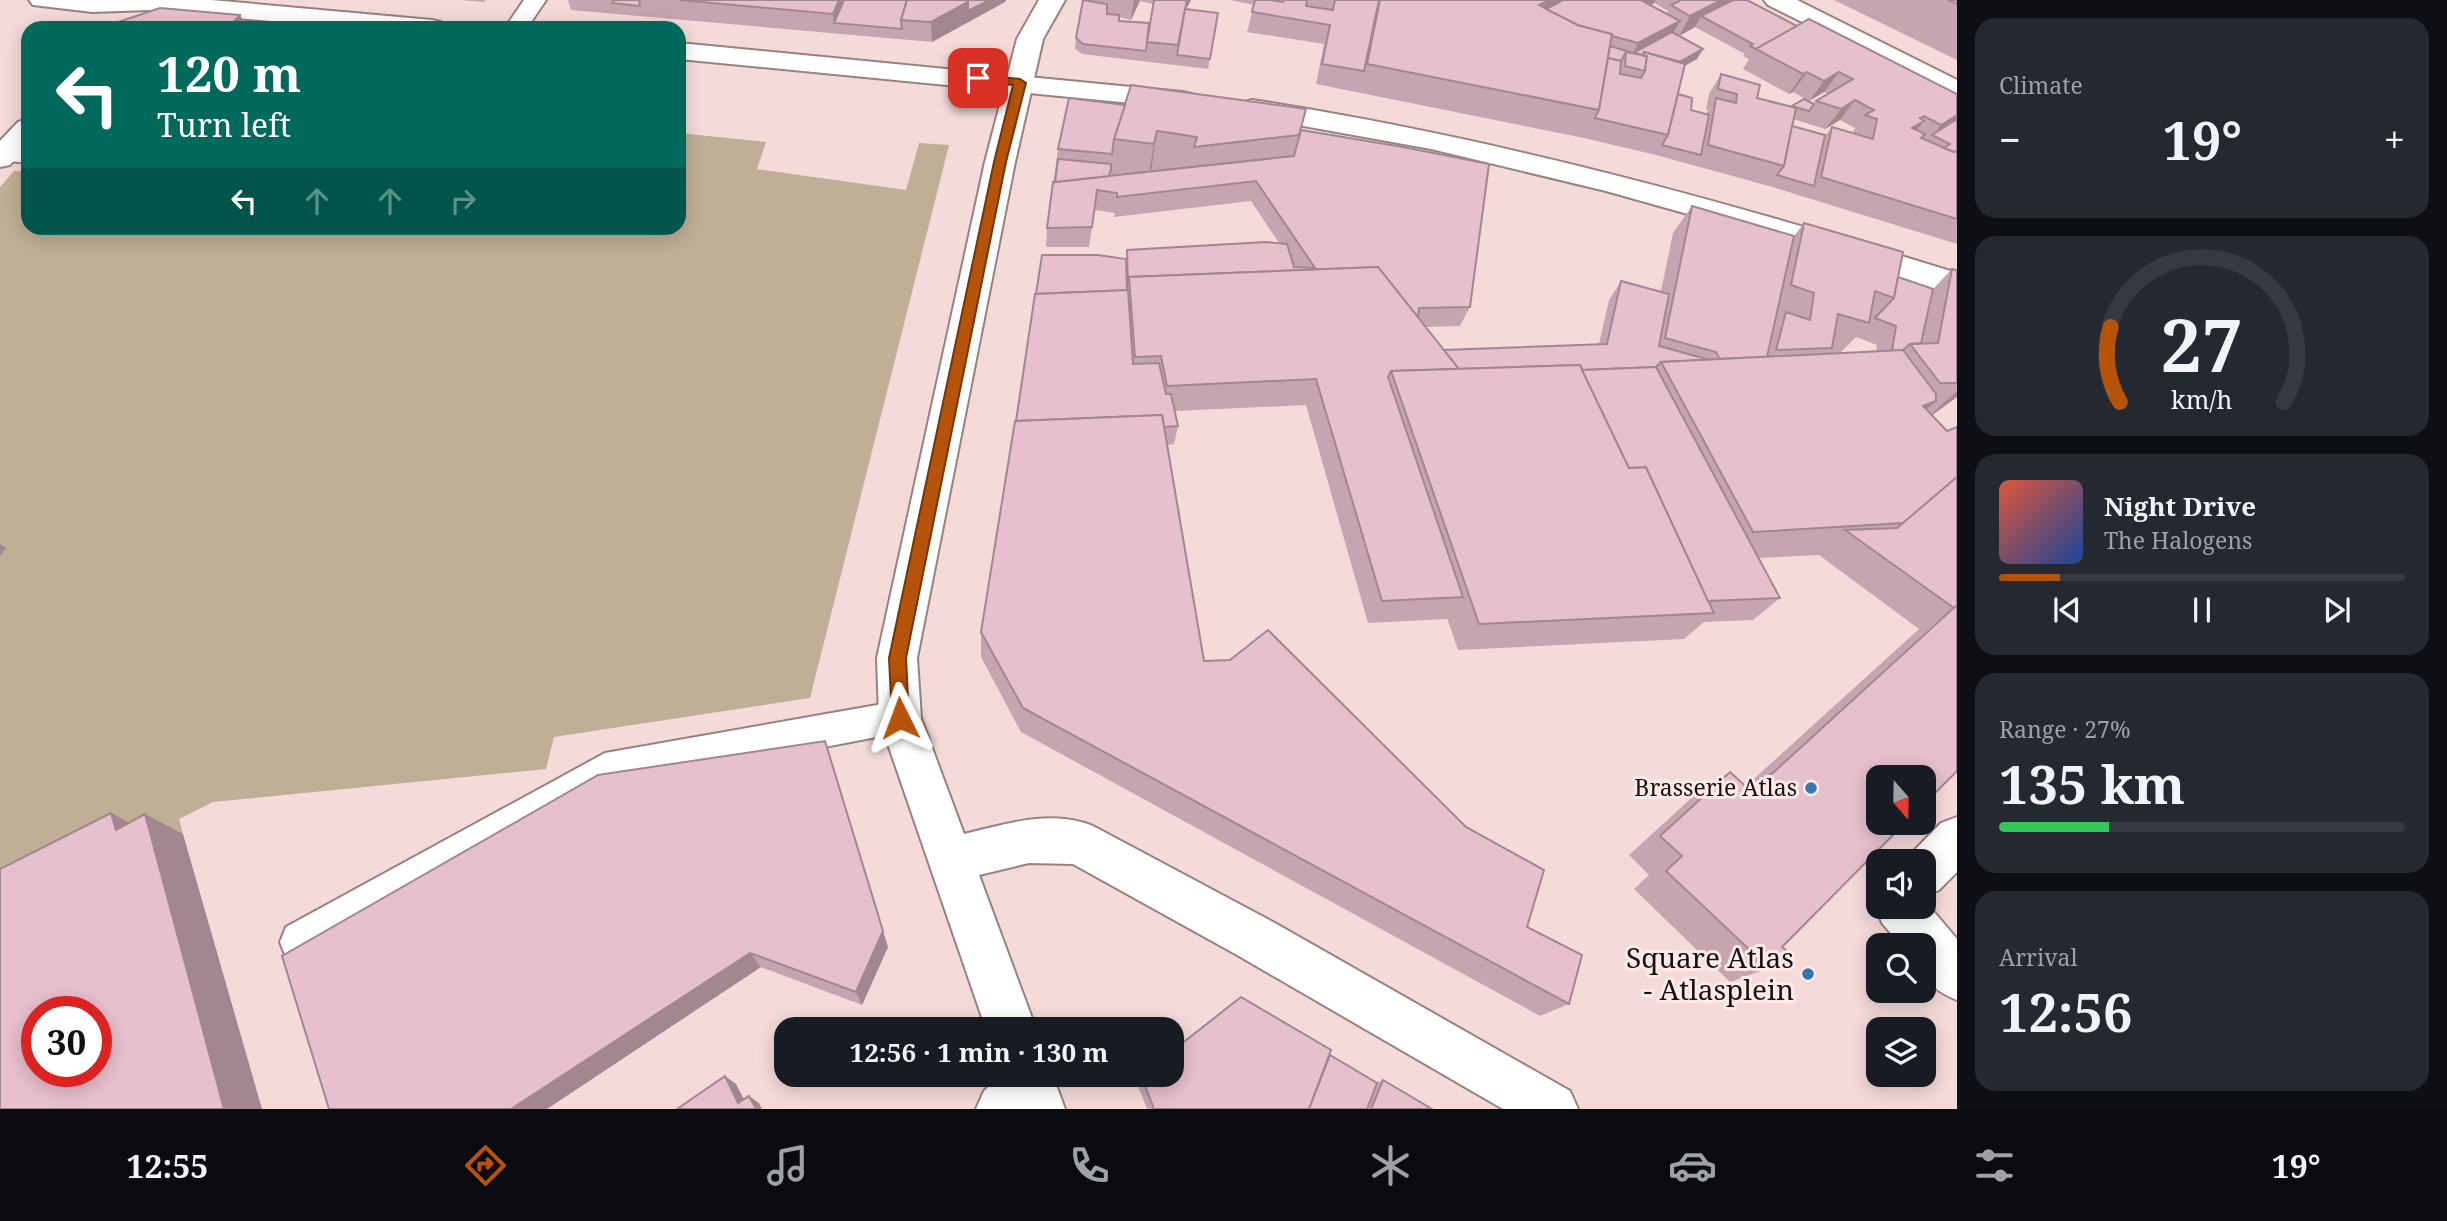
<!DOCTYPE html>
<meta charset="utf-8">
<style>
:root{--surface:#171b24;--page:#242831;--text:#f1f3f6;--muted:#9ea1a6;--line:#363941;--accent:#b45309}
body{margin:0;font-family:"Noto Serif",serif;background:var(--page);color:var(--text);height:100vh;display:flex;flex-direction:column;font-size:26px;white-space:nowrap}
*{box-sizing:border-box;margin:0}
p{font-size:23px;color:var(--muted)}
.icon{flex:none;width:38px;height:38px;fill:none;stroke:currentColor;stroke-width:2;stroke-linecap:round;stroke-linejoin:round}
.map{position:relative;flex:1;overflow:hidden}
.side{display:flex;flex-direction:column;gap:18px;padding:18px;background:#0d0f14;width:490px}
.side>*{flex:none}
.banner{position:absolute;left:21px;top:21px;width:665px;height:214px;border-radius:21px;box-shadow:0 4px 18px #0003;background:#00695c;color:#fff;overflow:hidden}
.needle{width:46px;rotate:160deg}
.controls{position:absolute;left:1866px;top:765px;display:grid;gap:14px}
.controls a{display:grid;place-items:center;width:70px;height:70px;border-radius:14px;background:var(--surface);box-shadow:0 4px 18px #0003;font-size:35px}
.speed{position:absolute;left:21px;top:996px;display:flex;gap:14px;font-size:35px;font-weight:700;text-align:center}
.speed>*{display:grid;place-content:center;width:91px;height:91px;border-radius:50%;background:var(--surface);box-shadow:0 4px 18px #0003;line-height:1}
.speed .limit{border:10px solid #d22;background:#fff;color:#111}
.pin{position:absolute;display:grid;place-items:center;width:60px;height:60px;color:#fff;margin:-30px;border-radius:14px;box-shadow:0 4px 10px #0006}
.me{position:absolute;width:77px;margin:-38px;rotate:357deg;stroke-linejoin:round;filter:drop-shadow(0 0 5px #0008)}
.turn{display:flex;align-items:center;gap:24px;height:147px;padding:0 21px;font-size:32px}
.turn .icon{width:91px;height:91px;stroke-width:2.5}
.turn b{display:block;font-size:49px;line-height:60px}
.lanes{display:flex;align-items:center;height:66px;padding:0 21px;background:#0003;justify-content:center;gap:35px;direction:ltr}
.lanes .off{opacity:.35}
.big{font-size:52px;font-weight:700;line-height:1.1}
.side .card{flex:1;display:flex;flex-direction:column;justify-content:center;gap:10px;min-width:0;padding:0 24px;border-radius:21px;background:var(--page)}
.side .dial{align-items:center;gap:0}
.dial svg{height:182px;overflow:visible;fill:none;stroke:var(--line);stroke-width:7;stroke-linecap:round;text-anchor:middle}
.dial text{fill:var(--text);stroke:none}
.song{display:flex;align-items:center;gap:21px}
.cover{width:84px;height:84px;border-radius:10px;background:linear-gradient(135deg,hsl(10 70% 55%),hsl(220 70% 35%))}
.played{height:7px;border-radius:4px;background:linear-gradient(90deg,var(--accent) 15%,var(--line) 15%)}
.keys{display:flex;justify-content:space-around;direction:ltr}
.heat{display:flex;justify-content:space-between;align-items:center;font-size:38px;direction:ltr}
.charge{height:10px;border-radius:5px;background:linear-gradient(90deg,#34c759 27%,var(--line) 0)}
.trip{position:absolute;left:774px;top:1017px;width:410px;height:70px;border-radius:21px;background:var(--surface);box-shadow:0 4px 18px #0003;font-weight:700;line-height:70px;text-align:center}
.dock{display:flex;height:112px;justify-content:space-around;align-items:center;background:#090b0e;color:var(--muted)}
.dock .icon{width:49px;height:49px}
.dock .on{color:var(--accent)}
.dock b{font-size:32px;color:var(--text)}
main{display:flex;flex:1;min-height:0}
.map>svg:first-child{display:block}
</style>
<main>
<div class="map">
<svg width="1957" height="1109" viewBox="0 0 1957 1109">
<rect width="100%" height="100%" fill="#f4dbda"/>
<polygon fill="#c0af96" points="679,133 766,142 757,169 906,190 919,143 949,145 810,698 554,737 546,769 213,802 179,819 183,834 156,850 0,913 0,187 14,171 28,172 28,228 679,228"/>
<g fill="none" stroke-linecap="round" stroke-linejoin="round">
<defs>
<g id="lane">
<polygon points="524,0 546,0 527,28 505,28"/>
<polygon points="5,145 28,147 28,163 0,160 0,146"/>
<polygon points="900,701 913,706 918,718 913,730 611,788 316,957 301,963 286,957 280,942 286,927 605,753"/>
</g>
<g id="street">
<path d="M1039,0H1065L1043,39L1015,162L917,658L921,718L964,834C1006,824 1051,809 1093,826L1273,922L1570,1091L1578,1109H1503L1239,956L1073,864L1029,863L979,875L1036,1029H986L879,718L877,658L985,162L1017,39Z"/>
<polygon points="1957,817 1957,872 1939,890 1923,897 1923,861 1905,861 1907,858 1941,823"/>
<path d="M1923,899L1957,939V1000C1927,988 1923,976 1923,945H1901L1882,923L1876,906L1878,901V906H1923Z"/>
<polygon points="1002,1074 1052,1074 1065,1109 976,1109 984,1091"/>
</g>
<g id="secondary">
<polygon points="29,0 211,0 432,20 441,22 445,28 347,28 149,10 92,12 33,5"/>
<polygon points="1764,0 1797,0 1957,80 1957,99 1768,5"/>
<polygon points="679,43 1182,92 1192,94 1196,100 1192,106 1182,108 679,59"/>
<path d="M1252,100C1493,137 1725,201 1957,273V296L1773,238L1606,191L1431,149L1242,115L1238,109L1242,103Z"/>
<polygon points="28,119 28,145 10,165 0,167 0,141 18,122"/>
</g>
</defs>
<use href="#lane" stroke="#988280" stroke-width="4"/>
<use href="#street" stroke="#988280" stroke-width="4"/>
<use href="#secondary" stroke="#988280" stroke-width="4"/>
<use href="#lane" fill="#fff" fill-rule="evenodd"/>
<use href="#street" fill="#fff" fill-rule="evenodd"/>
<use href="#secondary" fill="#fff" fill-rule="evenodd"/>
</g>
<g fill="#c7a5b0" fill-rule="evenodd">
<polygon points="459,0 485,0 484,2"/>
<polygon points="568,0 1006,0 1005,2 932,42 571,10"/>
<path d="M1083,0H1191L1186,9L1218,13L1208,69L1175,65V64V65L1082,54L1075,49L1076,38ZM1140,1L1153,4L1146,51L1119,21V17L1131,20Z"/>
<path d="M1230,0H1747L1797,26L1957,94V244L1769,186L1656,155L1584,138L1316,84L1324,44L1247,32L1254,5ZM1654,3L1668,11L1666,14L1651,5ZM1695,27L1745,54L1743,56L1749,59L1743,69L1789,94L1793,92L1809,101L1824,92L1828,94L1816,101L1814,104L1792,107L1757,98L1721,74L1709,94L1706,109L1708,110L1706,114L1691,110L1678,94L1685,66L1697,59L1703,49L1679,36ZM1793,119L1825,129L1840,120L1855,128L1852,133L1832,127L1824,137L1792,126Z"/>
<polygon points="1834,0 1957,0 1957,60"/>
<path d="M1069,98L1301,130L1470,307L1460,326L1426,327L1444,350L1599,344L1609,300L1621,281L1661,291L1673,233L1692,206L1794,236L1804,223L1898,277L1933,289L1952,269L1957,270V397L1932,415L1947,431L1957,427V771L1782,947L1769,968L1730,982L1634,889L1649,875L1629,855L1696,794L1730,772L1746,786L1919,629L1819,555L1759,558L1780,598L1753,620L1704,622L1684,639L1458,650L1447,618V619L1368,623L1306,405L1175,411L1178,426L1174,444L1167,445L1204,661L1527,927L1569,1004L1540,1016L1021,732L981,657V632L1016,421L1126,259L1127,250L1279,243L1251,201L1114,217L1115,213L1095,210L1089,247H1046L1047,228L1058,149ZM1856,337L1877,345L1876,352L1840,353Z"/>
<polygon points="598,775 888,947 862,1005 761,967"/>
<polygon points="1330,1055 1377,1083 1383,1080 1432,1109 1147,1109 1136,1081 1142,1074"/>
</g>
<g fill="#a28690">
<polygon points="839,0 849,0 834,23 833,14"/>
<polygon points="989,0 1006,0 1005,2 932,42 931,22 968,2"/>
<polygon points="1134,0 1140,0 1131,20"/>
<polygon points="1187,0 1191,0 1185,11 1175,65"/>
<polygon points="1549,0 1591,0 1538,26 1539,5"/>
<polygon points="1635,0 1656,0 1654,3 1626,18"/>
<polygon points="1721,0 1738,0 1701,16 1695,27 1679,36 1690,16"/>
<polygon points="240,15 247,28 228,28"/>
<polygon points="1680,21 1669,41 1632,55 1638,43"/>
<polygon points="1703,49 1697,59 1675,71 1681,61"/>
<polygon points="1807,72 1793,92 1789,94 1803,74"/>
<polygon points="1839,72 1824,92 1809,101 1824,81"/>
<polygon points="1855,100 1840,120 1825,129 1841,109"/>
<polygon points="1957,115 1957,124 1932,135 1924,145 1941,125"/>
<polygon points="1924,116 1915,127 1924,121 1908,141 1896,148 1920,118"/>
<polygon points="1157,131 1151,172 1147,184 1154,144"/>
<polygon points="1957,391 1957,397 1924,421"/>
<polygon points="1936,401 1901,432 1923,406"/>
<polygon points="0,544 6,548 0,556"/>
<polygon points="111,813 150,833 145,814 183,834 262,1109 224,1109 116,830"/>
<polygon points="883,931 888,947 862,1005 856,992"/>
<polygon points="750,953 761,967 547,1109 511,1109"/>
<polygon points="725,1076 736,1084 749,1109 738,1103"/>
<polygon points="749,1096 759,1103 762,1109 756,1109"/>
</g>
<g fill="#e7c0cd" stroke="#a28690" stroke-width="2" fill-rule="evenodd">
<polygon points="614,0 639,0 640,6 612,3"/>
<polygon points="679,0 839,0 833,14"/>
<polygon points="844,0 907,0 901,20 902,29 834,23"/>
<polygon points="907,0 966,0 968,2 931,22 901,20"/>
<polygon points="966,0 989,0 968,11 968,2"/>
<polygon points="1083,0 1107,4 1107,14 1119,15 1119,21 1149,23 1146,51 1083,44 1076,38"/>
<polygon points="1154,0 1187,0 1178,45 1147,42"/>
<polygon points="1255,0 1270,0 1283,2 1283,0 1307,0 1306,6 1333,10 1335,0 1379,0 1364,71 1322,64 1330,25 1252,12"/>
<polygon points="1380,0 1549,0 1539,5 1578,25 1612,34 1599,110 1367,64"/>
<polygon points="1563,0 1641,0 1680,21 1638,43 1612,36 1612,34 1578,25 1546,9"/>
<polygon points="1681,0 1721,0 1690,16 1671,5"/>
<polygon points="1733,0 1747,0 1797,26 1756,49 1750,46 1753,44 1701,16"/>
<polygon points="1948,0 1957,0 1957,4"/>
<polygon points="160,8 240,15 228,28 106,28 109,25"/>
<polygon points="1185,9 1218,13 1210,59 1177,55"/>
<polygon points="1809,19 1957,94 1957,115 1941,125 1924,116 1920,118 1924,121 1912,128 1925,134 1921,138 1954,152 1957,150 1957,219 1821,177 1832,127 1873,139 1877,119 1865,115 1874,110 1855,100 1841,109 1816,101 1853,79 1839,72 1824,81 1807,72 1803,74 1756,49"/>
<polygon points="244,23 296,28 240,28"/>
<polygon points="1672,32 1703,49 1681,61 1681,62 1644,52 1643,55 1633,53"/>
<polygon points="1610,46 1630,52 1626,52 1621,61 1608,58"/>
<polygon points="1626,52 1647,56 1645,71 1625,66"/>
<polygon points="1644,52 1685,64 1668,135 1595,118 1599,110 1608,58 1621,61 1620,74 1641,78 1645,71 1647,56 1644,56"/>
<polygon points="1721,74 1760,85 1757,98 1796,108 1784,166 1708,145 1716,98 1736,103 1737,94 1718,89"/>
<polygon points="1131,85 1306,109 1299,135 1194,147 1197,137 1157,131 1154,144 1114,139"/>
<polygon points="1678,94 1692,98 1691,110 1709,115 1701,155 1662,145 1668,135"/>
<polygon points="1069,98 1125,105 1114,139 1112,154 1058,149"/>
<polygon points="1804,99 1814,104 1809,111 1792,106"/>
<polygon points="1957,119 1957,150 1954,152 1944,148 1950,144 1932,135"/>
<polygon points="1792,126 1825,135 1814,186 1777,175 1784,166"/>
<polygon points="1301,130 1403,147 1489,164 1470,307 1419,308 1418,317 1378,267 1129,277 1128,285 1127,250 1266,242 1287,244 1294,267 1315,268 1256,181 1117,197 1117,193 1097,190 1092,227 1047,228 1053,182 1294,156"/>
<polygon points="1058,159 1111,164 1111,169 1109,176 1055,182"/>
<polygon points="1692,206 1794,236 1767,357 1720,359 1716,352 1665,338"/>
<polygon points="1804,223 1903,252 1894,298 1875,291 1869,323 1838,314 1832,348 1776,350 1786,312 1810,320 1814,293 1791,285"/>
<polygon points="1042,255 1098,255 1126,259 1127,290 1036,294"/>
<polygon points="1378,267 1459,369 1391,371 1388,377 1463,597 1382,601 1316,379 1167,386 1161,356 1135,357 1129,277"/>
<polygon points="1952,269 1957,270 1957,383 1940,383 1910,344 1938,343"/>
<polygon points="1898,277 1933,289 1921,343 1910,344 1903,350 1892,351 1896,326 1875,318 1894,298"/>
<polygon points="1621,281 1669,294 1659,346 1710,360 1661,362 1656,367 1582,370 1580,365 1459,369 1444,350 1607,344"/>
<polygon points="1128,290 1133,364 1159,363 1166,394 1171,394 1178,426 1164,427 1162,415 1016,421 1035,294"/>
<polygon points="1903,350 1936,394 1936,401 1923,406 1947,431 1957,427 1957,477 1904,523 1753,532 1661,362"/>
<polygon points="1580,365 1629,468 1646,467 1714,613 1479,624 1391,371"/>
<polygon points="1656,367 1780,598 1708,601 1646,467 1629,468 1582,370"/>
<polygon points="1162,415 1204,661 1230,660 1268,630 1466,827 1544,870 1527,927 1582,955 1569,1004 1023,708 981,632 1015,421"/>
<polygon points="1957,477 1957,605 1954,608 1845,530 1897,528"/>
<polygon points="1957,605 1957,771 1923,805 1923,777 1878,777 1878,822 1906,822 1782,947 1787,951 1769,968 1666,871 1682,856 1660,836 1730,772 1752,792"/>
<polygon points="825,741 883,931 856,992 750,953 511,1109 329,1109 282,956 598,775"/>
<path d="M111,813L116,830L145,814L224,1109H0V869ZM37,1012H96V1071H37Z"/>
<polygon points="1241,997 1331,1050 1309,1109 1154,1109 1141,1075 1171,1074 1171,1052"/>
<polygon points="1330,1055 1377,1083 1367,1109 1309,1109"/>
<polygon points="725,1076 738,1103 749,1096 756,1109 677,1109"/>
<polygon points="1383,1080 1432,1109 1371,1109"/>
</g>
<polygon fill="#b45309" stroke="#753606" stroke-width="2" points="978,75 1020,79 1026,83 1006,162 906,658 909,718 907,724 900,726 894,724 892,718 889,658 994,162 1013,85 974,81 974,76"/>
<g fill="#3476ad" stroke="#feeae8" stroke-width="2.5">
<circle cx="1811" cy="788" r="7"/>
<circle cx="1808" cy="974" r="7"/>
</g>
<g text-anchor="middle" stroke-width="6" stroke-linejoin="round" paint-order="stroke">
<g font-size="23" fill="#18100f" stroke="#feeae8" text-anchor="end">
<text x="1797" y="796">Brasserie Atlas</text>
</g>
<g font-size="28" fill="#18100f" stroke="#feeae8" text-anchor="end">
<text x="1794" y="968">Square Atlas<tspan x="1794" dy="32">- Atlasplein</tspan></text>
</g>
</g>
</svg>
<div class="controls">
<a><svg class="needle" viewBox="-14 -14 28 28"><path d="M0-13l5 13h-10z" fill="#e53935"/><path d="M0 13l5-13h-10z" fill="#9ea1a6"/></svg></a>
<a><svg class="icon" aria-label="sound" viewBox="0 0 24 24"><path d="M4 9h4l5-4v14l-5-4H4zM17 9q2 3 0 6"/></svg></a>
<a><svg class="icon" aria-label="search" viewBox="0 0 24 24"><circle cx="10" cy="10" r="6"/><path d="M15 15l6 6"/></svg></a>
<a><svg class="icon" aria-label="layers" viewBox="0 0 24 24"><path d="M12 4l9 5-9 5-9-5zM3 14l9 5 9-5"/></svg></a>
</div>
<div class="speed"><div class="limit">30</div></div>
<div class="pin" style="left:978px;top:78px;background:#d93025"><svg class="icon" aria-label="arrive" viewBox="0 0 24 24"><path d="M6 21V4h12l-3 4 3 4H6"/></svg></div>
<svg class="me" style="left:900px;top:718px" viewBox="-20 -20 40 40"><path d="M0-17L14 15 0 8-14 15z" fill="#b45309" stroke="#fff" stroke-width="4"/></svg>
<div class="trip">12:56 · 1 min · 130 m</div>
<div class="banner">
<div class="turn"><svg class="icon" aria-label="left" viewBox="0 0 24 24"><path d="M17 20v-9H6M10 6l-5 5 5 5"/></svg><div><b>120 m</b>Turn left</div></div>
<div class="lanes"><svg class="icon" aria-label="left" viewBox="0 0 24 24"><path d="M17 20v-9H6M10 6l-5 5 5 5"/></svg><svg class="icon off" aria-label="ahead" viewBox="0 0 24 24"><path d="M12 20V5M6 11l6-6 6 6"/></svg><svg class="icon off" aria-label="ahead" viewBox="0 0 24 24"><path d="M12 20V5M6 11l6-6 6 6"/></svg><svg class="icon off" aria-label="right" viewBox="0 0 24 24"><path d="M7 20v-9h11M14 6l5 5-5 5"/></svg></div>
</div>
</div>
<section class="side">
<div class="card"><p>Climate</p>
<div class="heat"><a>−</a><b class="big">19°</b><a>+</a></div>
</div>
<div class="card dial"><svg viewBox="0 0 100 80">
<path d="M14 69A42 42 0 1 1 86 69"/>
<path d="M14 69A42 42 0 0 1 10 36" stroke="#b45309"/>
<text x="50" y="56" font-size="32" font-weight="700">27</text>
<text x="50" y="72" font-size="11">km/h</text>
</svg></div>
<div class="card">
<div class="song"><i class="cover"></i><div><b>Night Drive</b><p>The Halogens</p></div></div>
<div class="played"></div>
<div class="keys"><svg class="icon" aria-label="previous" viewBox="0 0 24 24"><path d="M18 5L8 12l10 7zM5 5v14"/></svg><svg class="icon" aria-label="pause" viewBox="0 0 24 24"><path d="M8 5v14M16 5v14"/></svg><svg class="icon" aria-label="next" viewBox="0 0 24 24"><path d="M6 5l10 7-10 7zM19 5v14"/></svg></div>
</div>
<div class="card"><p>Range · 27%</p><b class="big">135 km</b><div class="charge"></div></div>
<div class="card"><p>Arrival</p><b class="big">12:56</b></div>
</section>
</main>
<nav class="dock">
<b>12:55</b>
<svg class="icon on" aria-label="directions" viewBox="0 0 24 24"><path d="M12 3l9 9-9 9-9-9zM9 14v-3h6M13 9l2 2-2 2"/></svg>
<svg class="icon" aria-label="music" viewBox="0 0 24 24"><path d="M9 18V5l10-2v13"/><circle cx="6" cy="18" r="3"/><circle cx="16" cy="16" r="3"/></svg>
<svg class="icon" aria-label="phone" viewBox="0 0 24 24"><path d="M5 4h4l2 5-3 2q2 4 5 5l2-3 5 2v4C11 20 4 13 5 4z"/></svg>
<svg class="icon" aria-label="climate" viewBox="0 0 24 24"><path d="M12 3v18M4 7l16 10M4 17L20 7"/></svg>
<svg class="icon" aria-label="car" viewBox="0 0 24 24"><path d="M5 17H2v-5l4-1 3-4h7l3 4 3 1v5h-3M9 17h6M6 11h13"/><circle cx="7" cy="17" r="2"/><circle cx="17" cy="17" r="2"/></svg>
<svg class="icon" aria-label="filters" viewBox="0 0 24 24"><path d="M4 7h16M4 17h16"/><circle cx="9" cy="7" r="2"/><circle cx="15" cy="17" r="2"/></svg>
<b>19°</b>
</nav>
